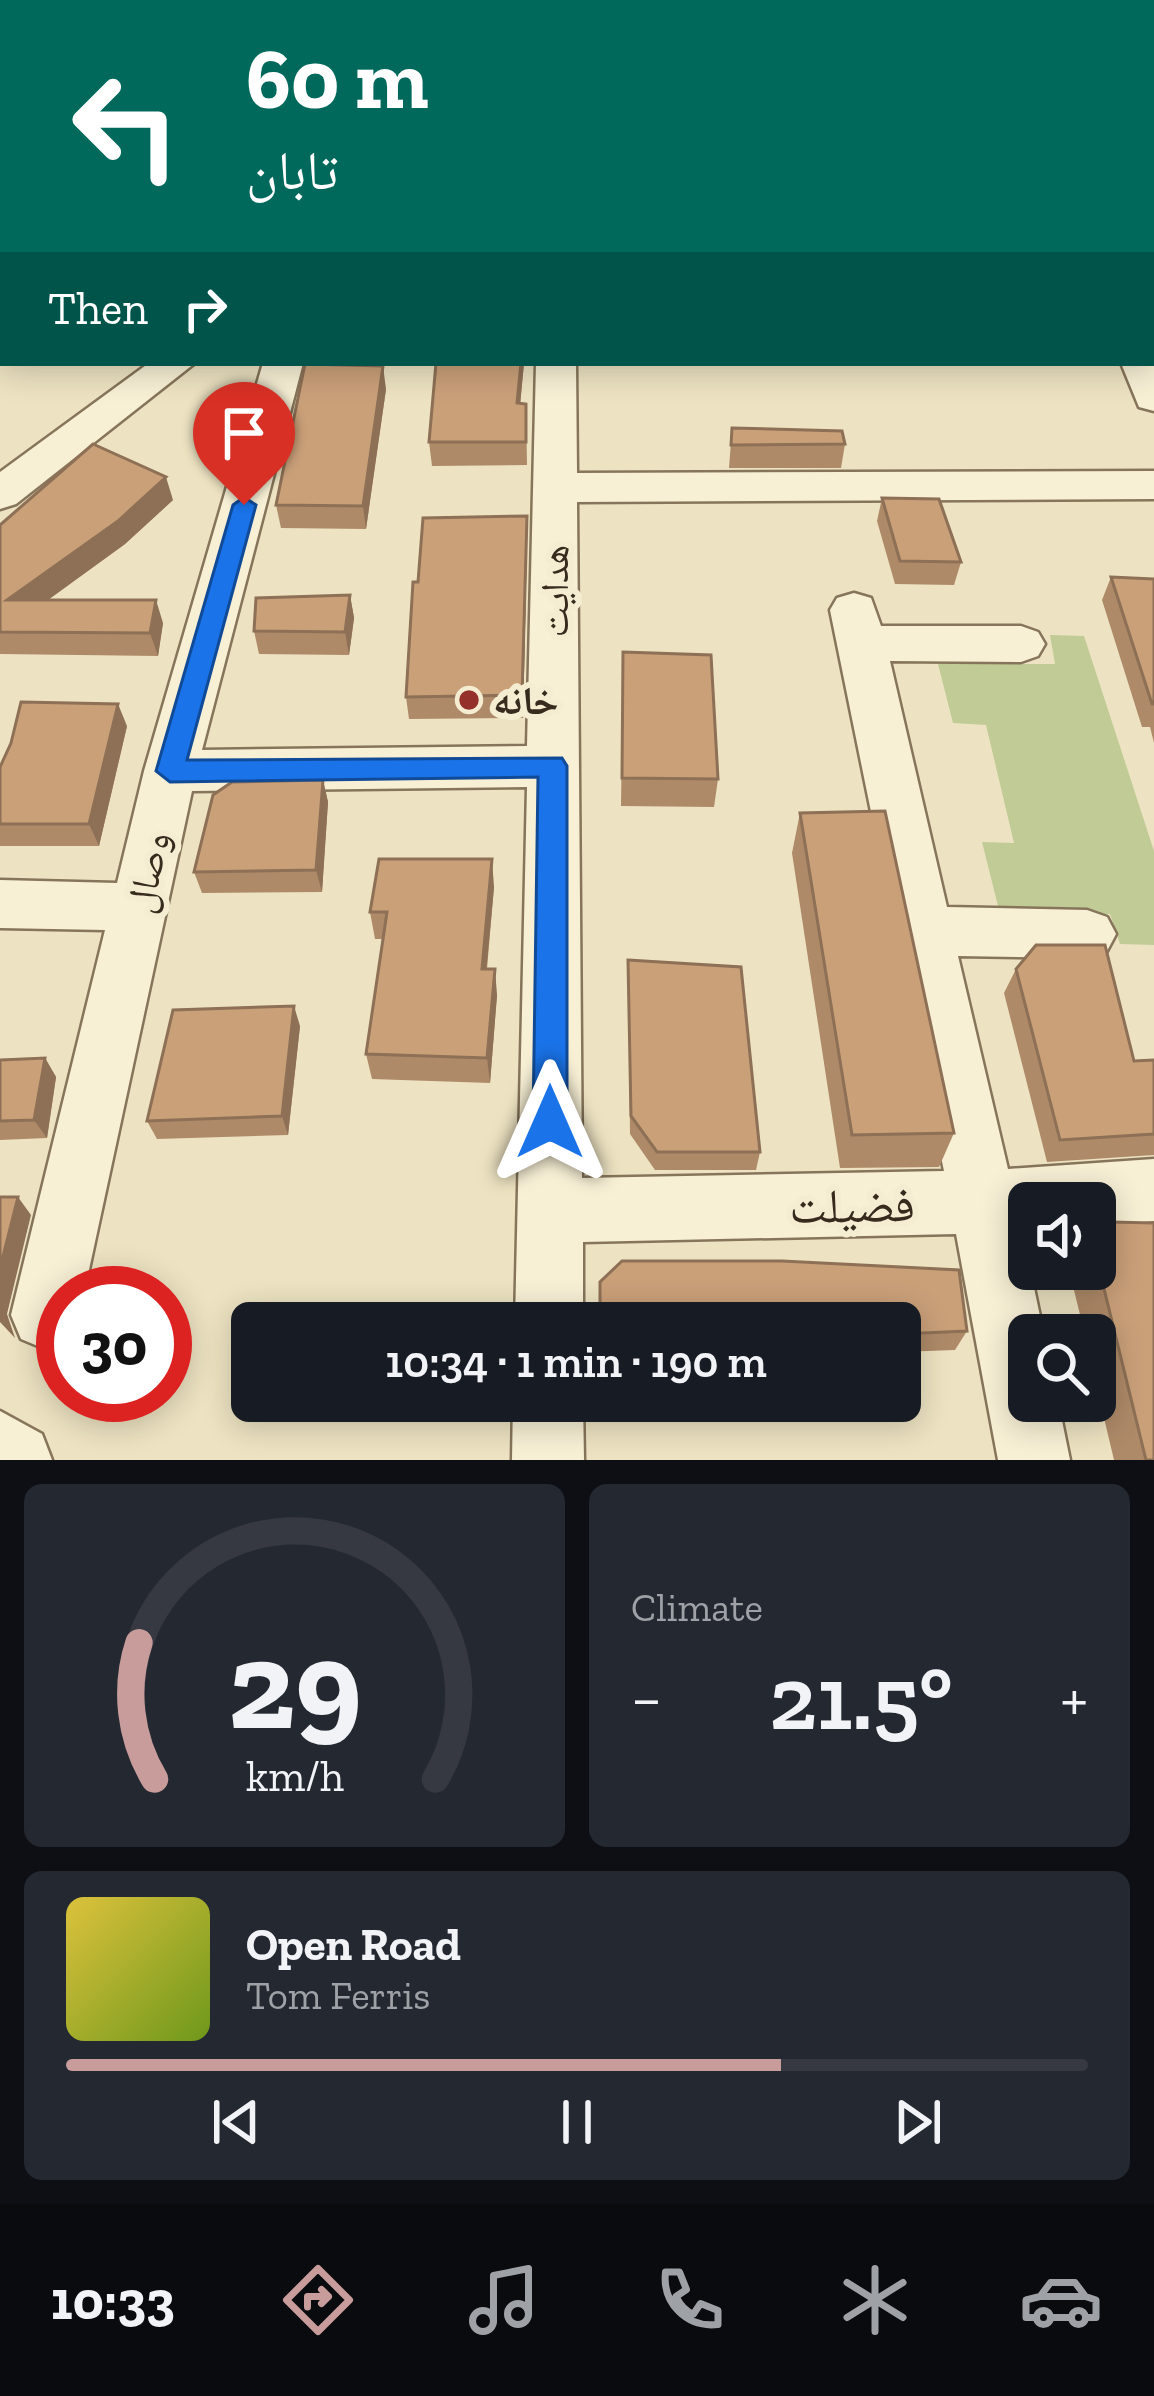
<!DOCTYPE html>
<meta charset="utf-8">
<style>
:root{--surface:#171b24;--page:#242831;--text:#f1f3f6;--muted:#9ea1a6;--line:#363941;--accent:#c79c9b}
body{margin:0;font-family:"Zilla Slab","Noto Naskh Arabic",serif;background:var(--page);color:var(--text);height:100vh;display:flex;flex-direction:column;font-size:45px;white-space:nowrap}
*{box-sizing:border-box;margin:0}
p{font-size:39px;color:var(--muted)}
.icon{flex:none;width:66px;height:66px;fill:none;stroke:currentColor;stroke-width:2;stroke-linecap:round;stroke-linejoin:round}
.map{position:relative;height:1460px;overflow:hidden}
.details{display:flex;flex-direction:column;gap:24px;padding:24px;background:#0d0f14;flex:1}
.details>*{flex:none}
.top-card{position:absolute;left:0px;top:0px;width:1155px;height:366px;box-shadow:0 6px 30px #0003;background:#00695c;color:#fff;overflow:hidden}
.buttons{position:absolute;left:1008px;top:1182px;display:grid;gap:24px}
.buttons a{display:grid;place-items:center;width:108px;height:108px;border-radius:18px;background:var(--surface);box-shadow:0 6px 30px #0003;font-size:60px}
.speed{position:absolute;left:36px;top:1266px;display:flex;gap:24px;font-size:60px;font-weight:700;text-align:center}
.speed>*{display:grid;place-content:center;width:156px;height:156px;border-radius:50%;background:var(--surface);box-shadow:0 6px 30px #0003;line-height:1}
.speed .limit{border:18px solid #d22;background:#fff;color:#111}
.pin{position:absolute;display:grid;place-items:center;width:102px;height:102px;color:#fff;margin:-123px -51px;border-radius:50% 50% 50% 0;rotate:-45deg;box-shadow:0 0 12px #0007}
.pin .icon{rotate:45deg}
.me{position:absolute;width:132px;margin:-66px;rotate:0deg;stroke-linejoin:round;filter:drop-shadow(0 0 9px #0008)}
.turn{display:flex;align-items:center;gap:42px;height:252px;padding:0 48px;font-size:54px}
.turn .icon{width:156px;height:156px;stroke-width:2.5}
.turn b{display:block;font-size:84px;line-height:102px}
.then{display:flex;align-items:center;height:114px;padding:0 48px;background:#0003;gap:24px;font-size:45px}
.big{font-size:90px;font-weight:600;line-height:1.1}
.details .tile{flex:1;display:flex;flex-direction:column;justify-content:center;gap:18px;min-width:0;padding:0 42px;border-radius:18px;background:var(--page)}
.details .dial{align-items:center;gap:0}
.dial svg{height:312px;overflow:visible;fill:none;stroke:var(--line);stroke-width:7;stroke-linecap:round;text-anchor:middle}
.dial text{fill:var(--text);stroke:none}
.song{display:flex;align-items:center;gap:36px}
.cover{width:144px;height:144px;border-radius:18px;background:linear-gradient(135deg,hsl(50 70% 55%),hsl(80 70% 35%))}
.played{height:12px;border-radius:6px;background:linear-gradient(90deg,var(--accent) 70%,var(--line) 70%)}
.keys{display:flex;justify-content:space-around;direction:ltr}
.heat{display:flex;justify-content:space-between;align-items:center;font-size:66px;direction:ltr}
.details .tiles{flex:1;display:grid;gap:24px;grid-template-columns:1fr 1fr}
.tile:last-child{grid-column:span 2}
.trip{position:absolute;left:231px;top:1302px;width:690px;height:120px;border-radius:18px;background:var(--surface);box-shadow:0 6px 30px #0003;font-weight:600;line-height:120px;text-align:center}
.tab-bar{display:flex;height:192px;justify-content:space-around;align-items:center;background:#090b0e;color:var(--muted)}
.tab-bar .icon{width:84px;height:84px}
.tab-bar .active{color:var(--accent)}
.tab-bar b{font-size:54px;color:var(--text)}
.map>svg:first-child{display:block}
</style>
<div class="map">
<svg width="1154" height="1460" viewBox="0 0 1154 1460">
<rect width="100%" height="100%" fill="#ede3c2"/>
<polygon fill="#c1cb96" points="1050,635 1084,636 1154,851 1154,945 1120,944 1110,914 1000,914 982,842 1014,843 986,725 953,723 938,664 1055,664"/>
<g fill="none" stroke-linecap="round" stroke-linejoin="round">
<defs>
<g id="minor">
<polygon points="36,0 69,0 34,3"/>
<rect x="560" y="0" width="30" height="3"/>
<polygon points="966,0 996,0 997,3 967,3"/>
<polygon points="3,17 3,36 0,37 0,18"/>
<rect x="1152" y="114" width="2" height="20"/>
<rect x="1152" y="299" width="2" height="24"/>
<polygon points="1152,354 1154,354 1154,411 1139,407 1121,363 1152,363"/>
<polygon points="149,363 195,363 16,504 0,509 0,472"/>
<polygon points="263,363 303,363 202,750 527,746 536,363 576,363 577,473 1154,471 1154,499 577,502 582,1178 944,1171 830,610 837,598 854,593 871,598 881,626 1021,626 1038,632 1045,644 1038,656 1021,662 890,661 947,907 1087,910 1107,917 1116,934 1107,951 1087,958 958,956 1008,1169 1154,1159 1154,1221 1095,1226 1095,1203 1029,1203 1029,1230 1022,1231 1044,1335 1029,1335 1029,1401 1058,1401 1070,1460 998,1460 956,1234 583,1242 583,1323 515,1323 527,787 192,791 84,1293 63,1293 63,1342 45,1349 21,1339 11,1315 105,930 0,928 0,880 117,883 144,771"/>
<polygon points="513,1401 583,1401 584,1460 512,1460"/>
<polygon points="0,1411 42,1434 52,1460 0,1460"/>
</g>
</defs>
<use href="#minor" stroke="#86755a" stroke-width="5"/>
<use href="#minor" fill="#f8f0d5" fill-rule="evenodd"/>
</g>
<g fill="#ae8a68">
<polygon points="524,363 520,404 526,404 527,465 432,466 429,442"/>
<polygon points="386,389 366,529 281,528 276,505"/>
<polygon points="732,428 845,444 841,468 729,468"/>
<polygon points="882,498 961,562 954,585 895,584 877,521"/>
<polygon points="173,500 125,544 48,600 163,623 158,656 0,654 0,525"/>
<polygon points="527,540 523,718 409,719 406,697 418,582"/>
<polygon points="1111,577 1154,579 1154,743 1150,727 1142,727 1102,600"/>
<polygon points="350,595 354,618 349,655 259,654 254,631"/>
<polygon points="623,652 718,779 714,807 621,806"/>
<polygon points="127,726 99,846 0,846 0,767"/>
<polygon points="323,780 328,802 322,892 202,893 194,872"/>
<polygon points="800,813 954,1133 939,1167 840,1168 792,853"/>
<polygon points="494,887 487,969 497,995 490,1083 372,1079 366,1054 383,939 375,939 370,912"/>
<polygon points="628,960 760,1152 756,1170 655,1170 630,1134"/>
<polygon points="1016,969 1134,1061 1154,1060 1154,1155 1047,1162 1004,993"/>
<polygon points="300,1026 288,1135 157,1139 147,1121"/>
<polygon points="45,1058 56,1077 47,1138 0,1140 0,1060"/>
<polygon points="1111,1222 1154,1460 1114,1460 1095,1380 1095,1335 1085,1335 1071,1278 1077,1269 1095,1269 1095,1243"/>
<polygon points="900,1323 967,1331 955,1350 900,1352"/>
</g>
<g fill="#8d7055">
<polygon points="2,0 31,0 32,3 3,3 3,5"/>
<polygon points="3,294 3,340 0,342 0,296"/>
<polygon points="521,363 524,363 518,427 517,403"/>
<polygon points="383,366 386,389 366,529 363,506"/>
<polygon points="166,477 173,500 125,544 16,623 7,600"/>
<polygon points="527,516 527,540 523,718 522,695"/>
<polygon points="350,595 354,618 349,655 345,632"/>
<polygon points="156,600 163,623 158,656 150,633"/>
<polygon points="118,704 127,726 99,846 89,824"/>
<polygon points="323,780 328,802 322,892 316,870"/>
<polygon points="492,859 494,887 484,995 482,969"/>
<polygon points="495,969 497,995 490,1083 487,1058"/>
<polygon points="294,1006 300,1026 288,1135 282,1116"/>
<polygon points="45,1058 56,1077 47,1138 34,1120"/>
<polygon points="18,1197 31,1215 7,1314 15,1338 0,1322 0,1268"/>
</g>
<g fill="#caa079" stroke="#8d7055" stroke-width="3">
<polygon points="0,83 3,84 3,294 0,296"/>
<polygon points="1152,140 1154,140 1154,267 1152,265"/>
<polygon points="436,363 521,363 517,403 526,404 526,442 429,442"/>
<polygon points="305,364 383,366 363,506 276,505"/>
<polygon points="732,428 842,431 845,444 731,445"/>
<polygon points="93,444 166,477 118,521 7,600 156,600 150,633 0,632 0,525"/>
<polygon points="882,498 939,499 961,562 900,561"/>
<polygon points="527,516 522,695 406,697 413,582 418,582 423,518"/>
<polygon points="1111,577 1154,579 1154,704 1152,704"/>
<polygon points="350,595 345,632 254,631 256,598"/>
<polygon points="623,652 711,655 718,779 622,778"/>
<polygon points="21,702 118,704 89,824 0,824 0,767 11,743"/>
<polygon points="323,780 316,870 194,872 213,795 232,782"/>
<polygon points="885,811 954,1133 852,1135 800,813"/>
<polygon points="379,859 492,859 482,969 495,969 487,1058 366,1054 387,912 370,912"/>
<polygon points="1036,945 1105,945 1134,1061 1154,1060 1154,1134 1060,1140 1016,969"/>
<polygon points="628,960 741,967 760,1152 657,1152 631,1116"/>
<polygon points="294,1006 282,1116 147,1121 173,1010"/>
<polygon points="45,1058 34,1120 0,1121 0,1060"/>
<polygon points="0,1197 18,1197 0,1268"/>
<polygon points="1111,1222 1154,1223 1154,1460 1146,1460 1095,1252 1095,1247"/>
<polygon points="622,1261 782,1261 959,1270 967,1331 900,1334 900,1323 600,1323 600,1282"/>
</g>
<polygon fill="#1a73e8" stroke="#114b97" stroke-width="3" points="244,497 256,505 187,760 562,758 567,766 567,1122 562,1133 550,1138 538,1133 533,1122 538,777 170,782 156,771 233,505"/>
<circle fill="#94312b" stroke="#f5edd2" stroke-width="4.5" cx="469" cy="700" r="12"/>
<g text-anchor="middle" stroke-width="12" stroke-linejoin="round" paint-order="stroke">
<g font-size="39" fill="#372b1e" stroke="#f5edd2">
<text transform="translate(554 591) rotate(-90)" y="14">هدایت</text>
<text transform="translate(147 872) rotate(-77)" y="14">وصال</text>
</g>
<g font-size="39" font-weight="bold" fill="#372b1e" stroke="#f5edd2" text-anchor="start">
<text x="493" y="714">خانه</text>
</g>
<g font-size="48" fill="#372b1e" stroke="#f5edd2">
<text transform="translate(852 1205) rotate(-1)" y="17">فضیلت</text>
</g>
</g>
</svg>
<div class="buttons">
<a><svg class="icon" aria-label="sound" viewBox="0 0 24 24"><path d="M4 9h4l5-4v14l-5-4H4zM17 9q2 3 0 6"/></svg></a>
<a><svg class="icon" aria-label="search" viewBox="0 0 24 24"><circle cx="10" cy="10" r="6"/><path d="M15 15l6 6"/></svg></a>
</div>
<div class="speed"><div class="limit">30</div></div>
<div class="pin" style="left:244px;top:505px;background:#d93025"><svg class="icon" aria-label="arrive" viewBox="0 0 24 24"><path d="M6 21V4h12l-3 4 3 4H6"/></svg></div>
<svg class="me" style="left:550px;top:1122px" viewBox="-20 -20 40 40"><path d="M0-17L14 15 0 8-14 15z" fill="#1a73e8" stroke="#fff" stroke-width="4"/></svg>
<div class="trip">10:34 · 1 min · 190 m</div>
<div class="top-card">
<div class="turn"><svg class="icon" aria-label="left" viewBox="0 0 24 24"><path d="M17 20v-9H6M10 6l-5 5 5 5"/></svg><div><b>60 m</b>تابان</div></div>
<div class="then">Then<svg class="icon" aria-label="right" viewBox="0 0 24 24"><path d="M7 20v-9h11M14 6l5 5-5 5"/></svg></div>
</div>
</div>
<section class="details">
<div class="tiles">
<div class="tile dial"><svg viewBox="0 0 100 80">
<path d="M14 69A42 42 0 1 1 86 69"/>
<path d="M14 69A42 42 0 0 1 10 34" stroke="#c79c9b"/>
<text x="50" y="56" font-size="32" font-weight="700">29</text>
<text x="50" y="72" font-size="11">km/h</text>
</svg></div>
<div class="tile"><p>Climate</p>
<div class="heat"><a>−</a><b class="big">21.5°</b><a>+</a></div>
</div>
<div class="tile">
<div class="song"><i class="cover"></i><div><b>Open Road</b><p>Tom Ferris</p></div></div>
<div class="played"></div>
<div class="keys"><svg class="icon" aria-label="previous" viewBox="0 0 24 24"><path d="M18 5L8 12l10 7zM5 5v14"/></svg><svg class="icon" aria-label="pause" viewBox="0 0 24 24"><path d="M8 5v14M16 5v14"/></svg><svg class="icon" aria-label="next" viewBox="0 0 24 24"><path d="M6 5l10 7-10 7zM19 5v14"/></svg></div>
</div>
</div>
</section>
<nav class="tab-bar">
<b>10:33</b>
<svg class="icon active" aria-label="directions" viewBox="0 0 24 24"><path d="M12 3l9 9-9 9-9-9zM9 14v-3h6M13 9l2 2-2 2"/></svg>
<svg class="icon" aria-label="music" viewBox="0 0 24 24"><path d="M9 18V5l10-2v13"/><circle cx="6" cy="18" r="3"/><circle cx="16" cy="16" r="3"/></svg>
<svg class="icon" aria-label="phone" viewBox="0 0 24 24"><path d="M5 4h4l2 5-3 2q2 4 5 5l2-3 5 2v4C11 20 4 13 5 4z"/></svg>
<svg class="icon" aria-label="climate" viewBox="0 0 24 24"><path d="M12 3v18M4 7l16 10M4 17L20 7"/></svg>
<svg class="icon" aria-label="car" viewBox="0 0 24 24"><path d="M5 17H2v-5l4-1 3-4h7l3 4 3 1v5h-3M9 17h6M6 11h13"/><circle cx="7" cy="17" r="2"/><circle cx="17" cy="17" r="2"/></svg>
</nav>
